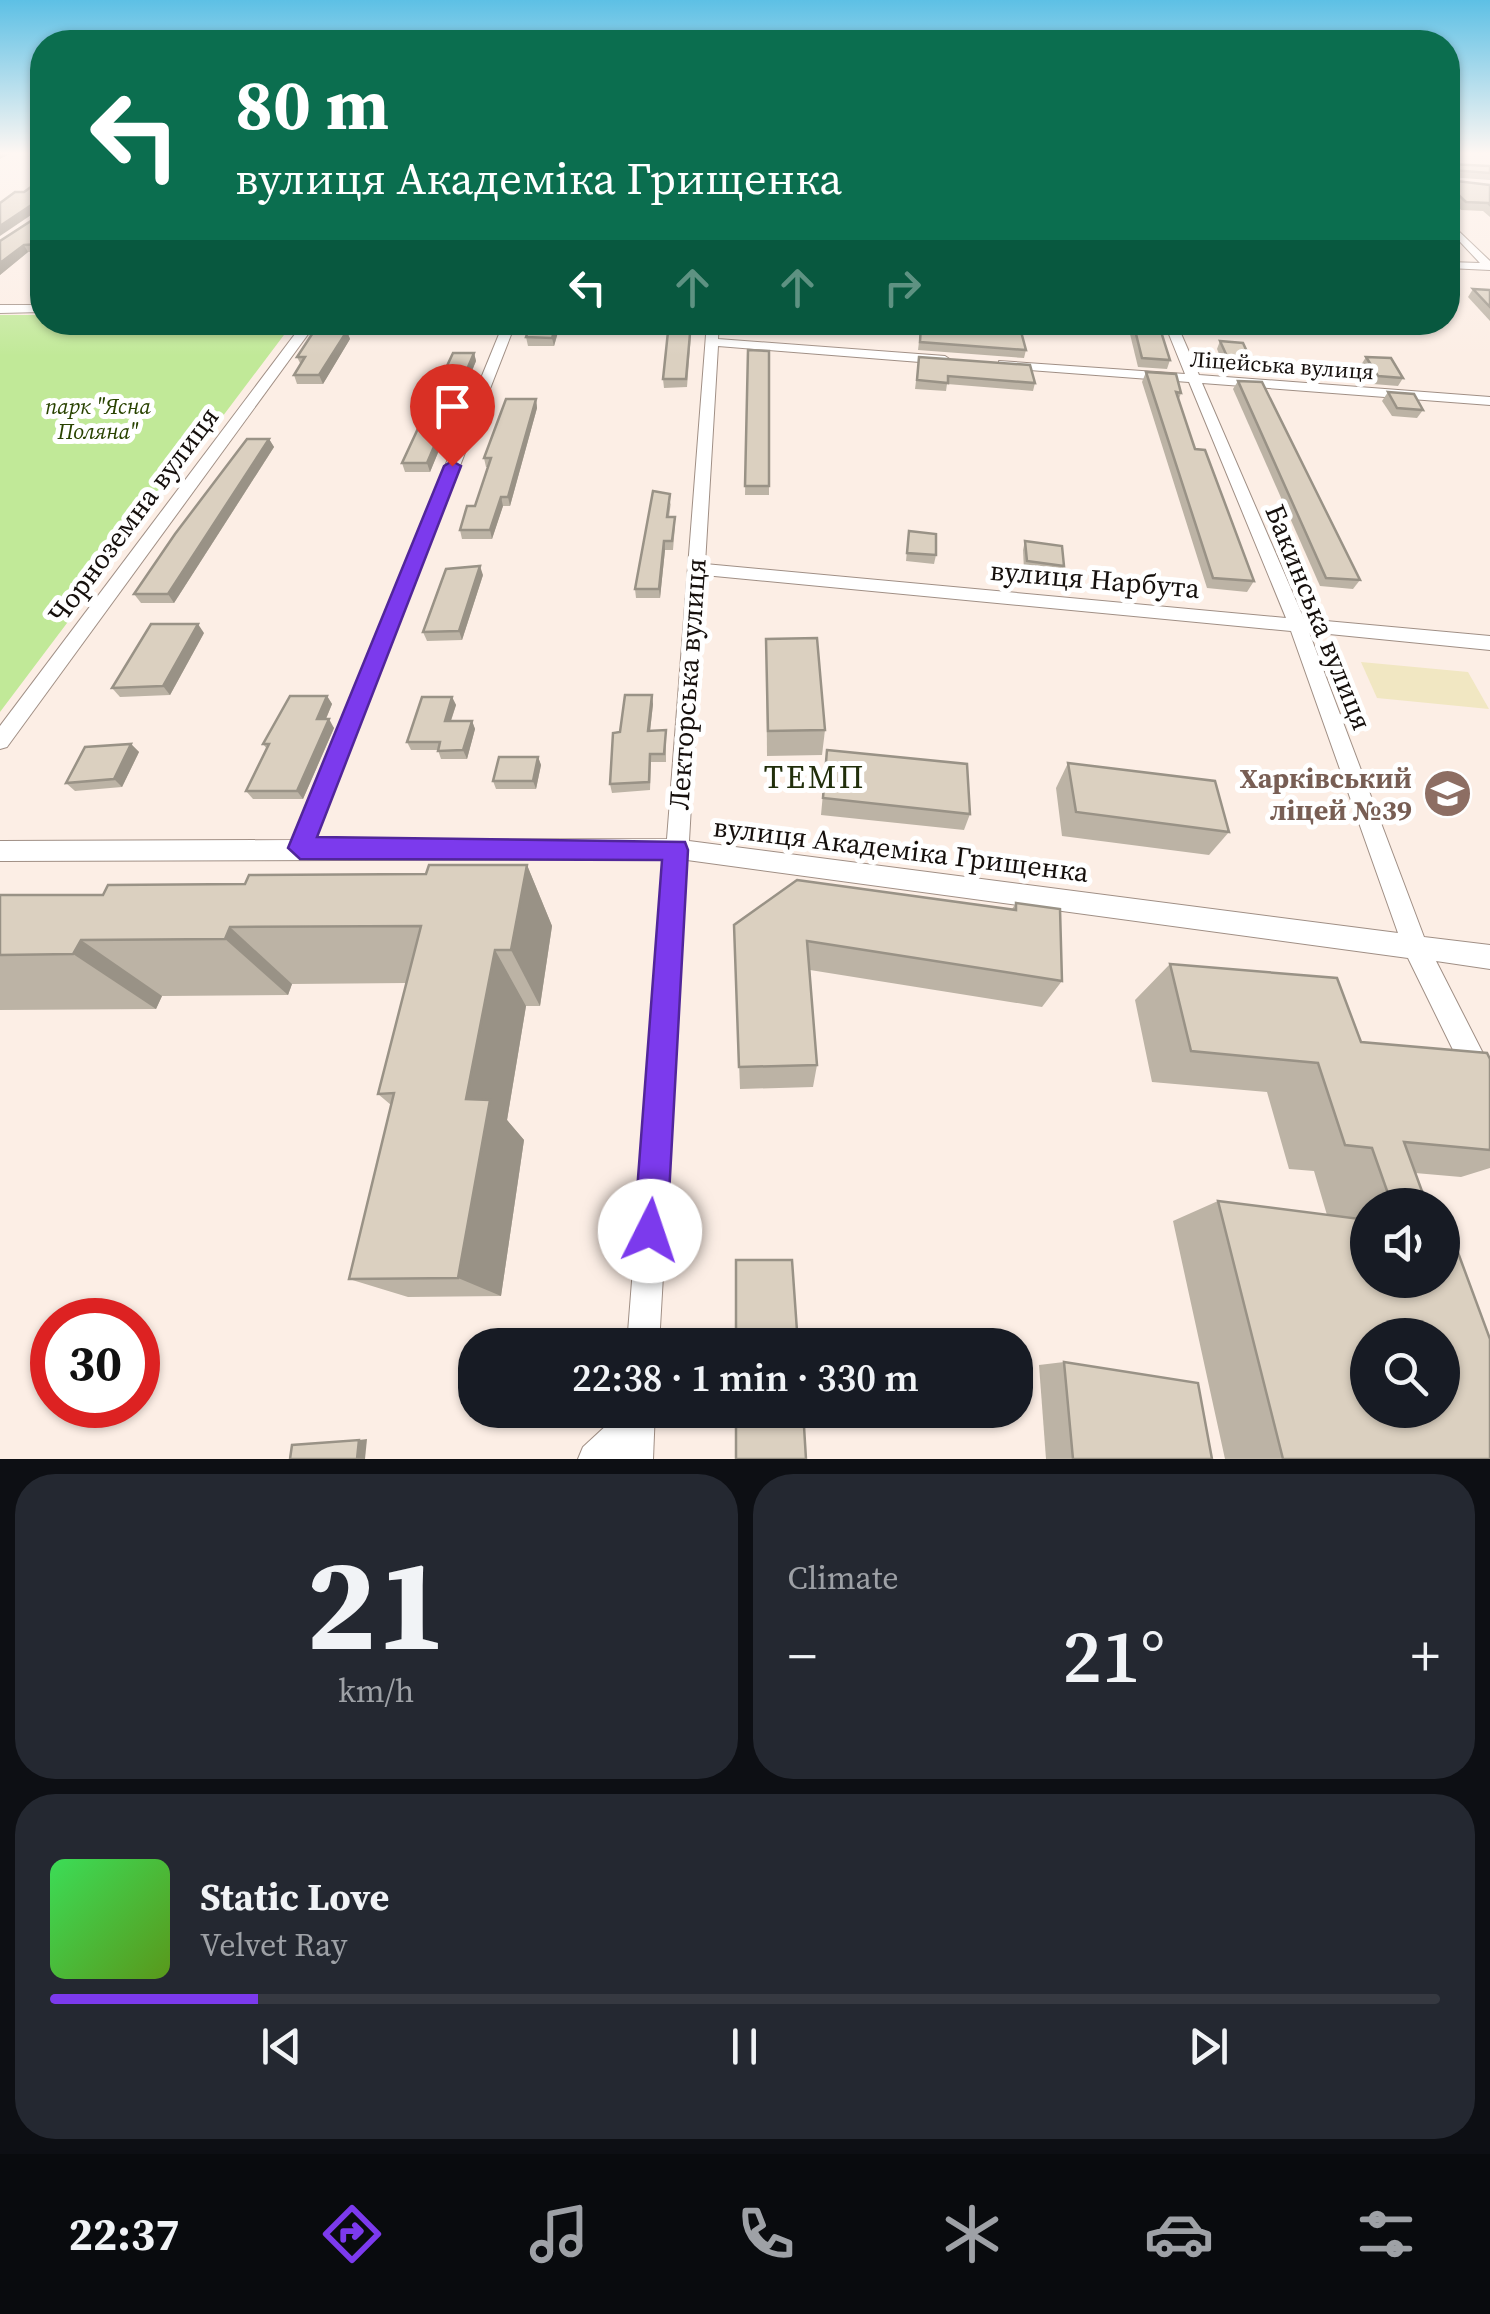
<!DOCTYPE html>
<meta charset="utf-8">
<style>
:root{--surface:#171b24;--page:#242831;--text:#f1f3f6;--muted:#9ea1a6;--line:#363941;--accent:#7c3aed}
body{margin:0;font-family:"Source Serif 4",serif;background:var(--page);color:var(--text);height:100vh;display:flex;flex-direction:column;font-size:38px;white-space:nowrap}
*{box-sizing:border-box;margin:0}
p{font-size:32px;color:var(--muted)}
.icon{flex:none;width:55px;height:55px;fill:none;stroke:currentColor;stroke-width:2;stroke-linecap:round;stroke-linejoin:round}
.map{position:relative;height:1459px;overflow:hidden}
.drawer{display:flex;flex-direction:column;gap:15px;padding:15px;background:#0d0f14;flex:1}
.drawer>*{flex:none}
.guide{position:absolute;left:30px;top:30px;width:1430px;height:305px;border-radius:40px;box-shadow:0 2px 8px #0004;background:#0b6e4f;color:#fff;overflow:hidden}
.controls{position:absolute;left:1350px;top:1188px;display:grid;gap:20px}
.controls a{display:grid;place-items:center;width:110px;height:110px;border-radius:50%;background:var(--surface);box-shadow:0 2px 8px #0004;font-size:50px}
.speed{position:absolute;left:30px;top:1298px;display:flex;gap:20px;font-size:50px;font-weight:700;text-align:center}
.speed>*{display:grid;place-content:center;width:130px;height:130px;border-radius:50%;background:var(--surface);box-shadow:0 2px 8px #0004;line-height:1}
.speed .limit{border:15px solid #d22;background:#fff;color:#111}
.pin{position:absolute;display:grid;place-items:center;width:85px;height:85px;color:#fff;margin:-102px -42px;border-radius:50% 50% 50% 0;rotate:-45deg;box-shadow:0 0 10px #0007}
.pin .icon{rotate:45deg}
.me{position:absolute;width:110px;margin:-55px;rotate:4deg;stroke-linejoin:round;filter:drop-shadow(0 0 8px #0008)}
.turn{display:flex;align-items:center;gap:35px;height:210px;padding:0 40px;font-size:45px}
.turn .icon{width:130px;height:130px;stroke-width:2.5}
.turn b{display:block;font-size:70px;line-height:85px}
.lanes{display:flex;align-items:center;height:95px;padding:0 40px;background:#0003;justify-content:center;gap:50px;direction:ltr}
.lanes .off{opacity:.35}
.big{font-size:75px;font-weight:600;line-height:1.1}
.drawer .widget{flex:1;display:flex;flex-direction:column;justify-content:center;gap:15px;min-width:0;padding:0 35px;border-radius:40px;background:var(--page)}
.drawer .dial{align-items:center;gap:0}
.dial b{font-size:130px;line-height:1}
.song{display:flex;align-items:center;gap:30px}
.cover{width:120px;height:120px;border-radius:15px;background:linear-gradient(135deg,hsl(130 70% 55%),hsl(90 70% 35%))}
.played{height:10px;border-radius:5px;background:linear-gradient(90deg,var(--accent) 15%,var(--line) 15%)}
.keys{display:flex;justify-content:space-around;direction:ltr}
.heat{display:flex;justify-content:space-between;align-items:center;font-size:55px;direction:ltr}
.drawer .tiles{flex:1;display:grid;gap:15px;grid-template-columns:1fr 1fr}
.widget:last-child{grid-column:span 2}
.trip{position:absolute;left:458px;top:1328px;width:575px;height:100px;border-radius:40px;background:var(--surface);box-shadow:0 2px 8px #0004;font-weight:600;line-height:100px;text-align:center}
.menu{display:flex;height:160px;justify-content:space-around;align-items:center;background:#090b0e;color:var(--muted)}
.menu .icon{width:70px;height:70px}
.menu .active{color:var(--accent)}
.menu b{font-size:45px;color:var(--text)}
.map>svg:first-child{display:block}
</style>
<div class="map">
<svg width="1490" height="1459" viewBox="0 0 1490 1459">
<rect width="100%" height="100%" fill="#fceee5"/>
<polygon fill="#c1e998" points="0,315 42,315 42,322 293,323 0,712"/>
<polygon fill="#f1e7c2" points="1361,662 1468,672 1489,709 1377,698"/>
<g fill="none" stroke-linecap="round" stroke-linejoin="round">
<defs>
<g id="street">
<polygon points="1448,221 1490,261 1490,270 1448,268 1448,262 1480,263 1448,229"/>
<polygon points="0,305 42,305 42,312 0,313"/>
<polygon points="304,322 317,322 7,747 0,749 0,726"/>
<path d="M504,322H516L314,840L667,839L707,322H719L718,339L945,356L951,360L945,364L718,346L705,564L1286,618L1189,382L1004,368L999,367V361L1185,374L1164,322H1176L1199,375L1490,397V405L1202,383L1304,619L1490,636V650L1309,632L1424,937L1490,945V969L1436,961L1490,1067V1109L1480,1105L1408,958L687,860L659,1345H627L665,859L0,861V841L292,840ZM704,575L1291,631L1398,933L689,841Z"/>
<polygon points="623,1410 655,1410 653,1459 578,1459 583,1447"/>
</g>
</defs>
<use href="#street" stroke="#a08f85" stroke-width="2"/>
<use href="#street" fill="#fff" fill-rule="evenodd"/>
</g>
<g fill="#bcb3a5">
<polygon points="1448,164 1490,166 1490,180 1449,177 1448,180 1490,185 1490,217 1483,211 1461,210 1448,196"/>
<polygon points="42,179 42,252 28,252 0,275 0,241 40,215 40,209 24,192"/>
<polygon points="1473,289 1490,290 1490,321 1468,297"/>
<polygon points="320,322 355,322 348,334 350,339 323,384 297,384 294,375 301,365 297,357"/>
<polygon points="531,322 561,322 554,346 528,346 526,337"/>
<polygon points="692,322 687,387 664,388 663,379"/>
<polygon points="749,322 773,322 773,334 751,334"/>
<polygon points="963,322 1026,350 1024,358 918,350 921,325 962,328"/>
<polygon points="1130,322 1158,322 1170,360 1167,369 1138,367 1128,326"/>
<polygon points="1203,322 1230,322 1230,324 1226,332 1205,330"/>
<polygon points="1220,341 1254,367 1250,375 1227,373 1217,349"/>
<polygon points="748,350 769,351 769,495 745,495"/>
<polygon points="474,353 476,361 430,472 405,472 402,463"/>
<polygon points="919,357 1035,383 1033,391 947,384 946,391 915,389"/>
<polygon points="1366,357 1403,378 1398,386 1373,384 1361,365"/>
<polygon points="1146,372 1181,393 1179,399 1195,449 1254,581 1247,592 1207,588 1142,382"/>
<polygon points="1238,381 1360,580 1353,589 1320,586 1233,389"/>
<polygon points="1388,392 1423,410 1417,418 1392,416 1382,401"/>
<polygon points="536,399 537,408 510,506 503,506 492,539 462,539 460,530 475,506 488,467 486,467 484,458"/>
<polygon points="269,439 274,447 174,603 141,603 134,594"/>
<polygon points="671,502 669,517 675,517 675,526 673,550 665,550 660,598 636,598 635,589"/>
<polygon points="909,531 936,555 934,564 906,561"/>
<polygon points="1025,541 1064,566 1061,575 1024,570 1023,550"/>
<polygon points="483,575 462,640 427,641 423,632"/>
<polygon points="204,633 170,695 120,697 112,688"/>
<polygon points="766,639 825,730 822,755 767,756"/>
<polygon points="327,696 332,704 326,719 334,728 303,799 253,799 246,791 267,749 263,744"/>
<polygon points="452,697 456,705 451,721 472,721 475,729 467,759 441,759 438,750 411,750 407,742"/>
<polygon points="653,704 650,731 666,730 666,762 651,762 650,790 612,793 610,784 620,732"/>
<polygon points="131,744 139,752 122,787 75,791 66,783"/>
<polygon points="827,750 970,814 964,830 821,815"/>
<polygon points="538,757 541,765 536,789 496,789 493,781"/>
<polygon points="1068,763 1229,832 1209,855 1062,836 1056,788"/>
<polygon points="527,865 552,926 540,1006 526,1006 507,1120 524,1140 501,1296 408,1297 349,1279 391,1105 378,1094 406,983 292,984 288,995 162,996 156,1009 0,1010 0,895 103,895 245,884 426,874"/>
<polygon points="1016,903 1062,981 1042,1007 810,970 817,1065 813,1087 740,1089 734,925 1012,909"/>
<polygon points="1170,964 1361,1042 1490,1059 1490,1168 1461,1177 1415,1173 1427,1205 1368,1205 1368,1280 1490,1459 1225,1459 1173,1221 1218,1201 1327,1215 1314,1171 1289,1169 1267,1092 1152,1082 1135,1000"/>
<polygon points="1064,1362 1212,1459 1046,1459 1039,1365"/>
</g>
<g fill="#999286">
<polygon points="0,152 13,152 0,159"/>
<polygon points="36,202 40,209 0,236 0,226"/>
<polygon points="24,245 28,252 0,275 0,263"/>
<polygon points="346,322 355,322 348,334 350,339 323,384 319,375"/>
<polygon points="557,322 561,322 554,346 552,338"/>
<polygon points="474,353 476,361 430,472 427,463"/>
<polygon points="536,399 537,408 510,506 508,497"/>
<polygon points="269,439 274,447 174,603 168,594"/>
<polygon points="501,497 503,506 492,539 490,530"/>
<polygon points="664,541 665,550 660,598 659,589"/>
<polygon points="480,566 483,575 462,640 459,631"/>
<polygon points="198,624 204,633 170,695 163,686"/>
<polygon points="652,695 653,704 649,740 648,731"/>
<polygon points="327,696 332,704 322,728 317,719"/>
<polygon points="452,697 456,705 448,729 445,721"/>
<polygon points="329,719 334,728 303,799 297,791"/>
<polygon points="472,721 475,729 467,759 463,750"/>
<polygon points="131,744 139,752 122,787 114,779"/>
<polygon points="538,757 541,765 536,789 533,781"/>
<polygon points="527,865 552,926 540,1006 511,950"/>
<polygon points="230,927 292,984 288,995 225,939"/>
<polygon points="81,940 162,996 156,1009 73,954"/>
<polygon points="495,950 526,1006 507,1120 524,1140 501,1296 458,1278 466,1099"/>
<polygon points="367,1439 365,1459 357,1459 359,1440"/>
</g>
<g fill="#dbd0c0" stroke="#999286" stroke-width="2.5" fill-rule="evenodd">
<polygon points="1448,164 1490,166 1490,173 1452,170 1448,180 1490,185 1490,205 1488,203 1466,202 1448,185"/>
<polygon points="42,179 42,242 40,244 24,245 0,263 0,241 40,215 40,202 36,202 0,226 0,203 15,192 24,192"/>
<polygon points="1473,289 1490,290 1490,307"/>
<polygon points="320,322 346,322 341,331 347,331 319,375 294,375 305,357 297,357"/>
<polygon points="531,322 557,322 552,338 526,337"/>
<polygon points="669,322 691,322 686,379 663,379"/>
<rect x="751" y="322" width="22" height="4"/>
<polygon points="963,322 1020,328 1026,350 920,342 921,325 963,328"/>
<polygon points="1133,322 1158,322 1170,360 1142,358"/>
<polygon points="1220,341 1243,343 1254,367 1231,365"/>
<polygon points="748,350 769,351 769,486 745,486"/>
<polygon points="453,353 474,353 427,463 402,463"/>
<polygon points="919,357 1030,365 1035,383 948,376 948,383 917,380"/>
<polygon points="1366,357 1391,358 1403,378 1378,376"/>
<polygon points="1146,372 1176,374 1181,393 1176,392 1195,449 1205,450 1254,581 1213,578"/>
<polygon points="1238,381 1262,382 1360,580 1326,578"/>
<polygon points="1388,392 1414,394 1423,410 1397,408"/>
<polygon points="506,399 536,399 508,497 501,497 490,530 460,530 467,506 475,506 491,458 484,458"/>
<polygon points="247,439 269,439 168,594 134,594 175,534"/>
<polygon points="653,491 670,494 667,517 675,517 672,541 664,541 659,589 635,589"/>
<polygon points="909,531 936,534 936,555 907,553"/>
<polygon points="1025,541 1062,546 1064,566 1027,561"/>
<polygon points="480,566 459,631 423,632 446,569"/>
<polygon points="151,624 198,624 163,686 112,688"/>
<polygon points="817,638 825,730 768,731 766,639"/>
<polygon points="625,695 652,695 648,731 666,730 664,754 650,754 649,782 610,784 613,733 620,732"/>
<polygon points="290,696 327,696 317,719 329,719 297,791 246,791 269,744 263,744"/>
<polygon points="422,697 452,697 445,721 472,721 463,750 438,751 440,742 407,742"/>
<polygon points="131,744 114,779 66,783 85,747"/>
<polygon points="827,750 967,764 970,814 823,798"/>
<polygon points="499,757 538,757 533,781 493,781"/>
<polygon points="1068,763 1215,781 1229,832 1076,812"/>
<polygon points="429,865 527,865 511,950 495,950 466,1099 490,1100 458,1278 349,1279 394,1093 378,1094 421,926 230,927 225,939 81,940 73,954 0,955 0,895 103,895 108,885 245,884 249,875 426,874"/>
<polygon points="797,880 1016,910 1016,903 1060,909 1062,981 807,941 817,1065 739,1067 734,925"/>
<polygon points="1170,964 1337,978 1361,1042 1487,1053 1490,1059 1490,1150 1404,1142 1427,1205 1392,1205 1372,1148 1345,1145 1318,1063 1191,1051"/>
<path d="M1218,1201L1368,1220V1280H1442V1230L1450,1231L1490,1339V1459H1283ZM1368,1335H1442V1410H1368Z"/>
<polygon points="736,1260 792,1260 798,1345 736,1345"/>
<polygon points="1064,1362 1198,1383 1212,1459 1073,1459"/>
<polygon points="736,1410 803,1410 806,1459 736,1459"/>
<polygon points="359,1440 357,1459 290,1459 292,1445"/>
</g>
<linearGradient id="sky" x2="0" y2="1"><stop stop-color="#5dc0e5"/><stop offset="0.43" stop-color="#fef7f3"/><stop offset="1" stop-color="#fef7f3" stop-opacity="0"/></linearGradient>
<rect width="1490" height="356" fill="url(#sky)"/>
<polygon fill="#7c3aed" stroke="#51269a" stroke-width="2.5" points="452,461 461,466 317,837 685,842 688,850 667,1231 662,1243 650,1248 639,1243 634,1231 662,860 300,859 288,848 444,466"/>
<defs>
<symbol id="school-disc" viewBox="-11 -11 22 22"><circle r="9.5" fill="#8d6e63" stroke="#fff"/><path d="M0-5L7-2L0 1L-7-2ZM-4 1L0 2.5L4 1V4Q0 6-4 4Z" fill="#fff"/></symbol>
</defs>
<g fill-rule="evenodd">
<use href="#school-disc" x="1420" y="766" width="55" height="55"/>
</g>
<g text-anchor="middle" stroke-width="10" stroke-linejoin="round" paint-order="stroke">
<g font-size="22" fill="#150f0c" stroke="#fff">
<text transform="translate(1282 365) rotate(4)" y="8">Ліцейська вулиця</text>
</g>
<g font-size="22" font-style="italic" fill="#294300" stroke="#fff">
<text x="98" y="414">парк "Ясна<tspan x="98" dy="25">Поляна"</tspan></text>
</g>
<g font-size="28" fill="#150f0c" stroke="#fff">
<text transform="translate(133 515) rotate(-53)" y="10">Чорноземна вулиця</text>
<text transform="translate(1095 579) rotate(5)" y="10">вулиця Нарбута</text>
<text transform="translate(1319 617) rotate(68)" y="10">Бакинська вулиця</text>
<text transform="translate(687 684) rotate(-86)" y="10">Лекторська вулиця</text>
<text transform="translate(901 849) rotate(7)" y="10">вулиця Академіка Грищенка</text>
</g>
<g font-size="28" font-weight="bold" fill="#785e54" stroke="#fff" text-anchor="end">
<text x="1412" y="788">Харківський<tspan x="1412" dy="32">ліцей №39</tspan></text>
</g>
<g font-size="32" letter-spacing="2.5" fill="#212f0b" stroke="#fff">
<text x="815" y="788">ТЕМП</text>
</g>
</g>
</svg>
<div class="controls">
<a><svg class="icon" aria-label="sound" viewBox="0 0 24 24"><path d="M4 9h4l5-4v14l-5-4H4zM17 9q2 3 0 6"/></svg></a>
<a><svg class="icon" aria-label="search" viewBox="0 0 24 24"><circle cx="10" cy="10" r="6"/><path d="M15 15l6 6"/></svg></a>
</div>
<div class="speed"><div class="limit">30</div></div>
<div class="pin" style="left:452px;top:466px;background:#d93025"><svg class="icon" aria-label="arrive" viewBox="0 0 24 24"><path d="M6 21V4h12l-3 4 3 4H6"/></svg></div>
<svg class="me" style="left:650px;top:1231px" viewBox="-20 -20 40 40"><circle r="19" fill="#fff"/><path d="M0-13L10 11 0 6-10 11z" fill="#7c3aed"/></svg>
<div class="trip">22:38 · 1 min · 330 m</div>
<div class="guide">
<div class="turn"><svg class="icon" aria-label="left" viewBox="0 0 24 24"><path d="M17 20v-9H6M10 6l-5 5 5 5"/></svg><div><b>80 m</b>вулиця Академіка Грищенка</div></div>
<div class="lanes"><svg class="icon" aria-label="left" viewBox="0 0 24 24"><path d="M17 20v-9H6M10 6l-5 5 5 5"/></svg><svg class="icon off" aria-label="ahead" viewBox="0 0 24 24"><path d="M12 20V5M6 11l6-6 6 6"/></svg><svg class="icon off" aria-label="ahead" viewBox="0 0 24 24"><path d="M12 20V5M6 11l6-6 6 6"/></svg><svg class="icon off" aria-label="right" viewBox="0 0 24 24"><path d="M7 20v-9h11M14 6l5 5-5 5"/></svg></div>
</div>
</div>
<section class="drawer">
<div class="tiles">
<div class="widget dial"><b>21</b><p>km/h</p></div>
<div class="widget"><p>Climate</p>
<div class="heat"><a>−</a><b class="big">21°</b><a>+</a></div>
</div>
<div class="widget">
<div class="song"><i class="cover"></i><div><b>Static Love</b><p>Velvet Ray</p></div></div>
<div class="played"></div>
<div class="keys"><svg class="icon" aria-label="previous" viewBox="0 0 24 24"><path d="M18 5L8 12l10 7zM5 5v14"/></svg><svg class="icon" aria-label="pause" viewBox="0 0 24 24"><path d="M8 5v14M16 5v14"/></svg><svg class="icon" aria-label="next" viewBox="0 0 24 24"><path d="M6 5l10 7-10 7zM19 5v14"/></svg></div>
</div>
</div>
</section>
<nav class="menu">
<b>22:37</b>
<svg class="icon active" aria-label="directions" viewBox="0 0 24 24"><path d="M12 3l9 9-9 9-9-9zM9 14v-3h6M13 9l2 2-2 2"/></svg>
<svg class="icon" aria-label="music" viewBox="0 0 24 24"><path d="M9 18V5l10-2v13"/><circle cx="6" cy="18" r="3"/><circle cx="16" cy="16" r="3"/></svg>
<svg class="icon" aria-label="phone" viewBox="0 0 24 24"><path d="M5 4h4l2 5-3 2q2 4 5 5l2-3 5 2v4C11 20 4 13 5 4z"/></svg>
<svg class="icon" aria-label="climate" viewBox="0 0 24 24"><path d="M12 3v18M4 7l16 10M4 17L20 7"/></svg>
<svg class="icon" aria-label="car" viewBox="0 0 24 24"><path d="M5 17H2v-5l4-1 3-4h7l3 4 3 1v5h-3M9 17h6M6 11h13"/><circle cx="7" cy="17" r="2"/><circle cx="17" cy="17" r="2"/></svg>
<svg class="icon" aria-label="filters" viewBox="0 0 24 24"><path d="M4 7h16M4 17h16"/><circle cx="9" cy="7" r="2"/><circle cx="15" cy="17" r="2"/></svg>
</nav>
